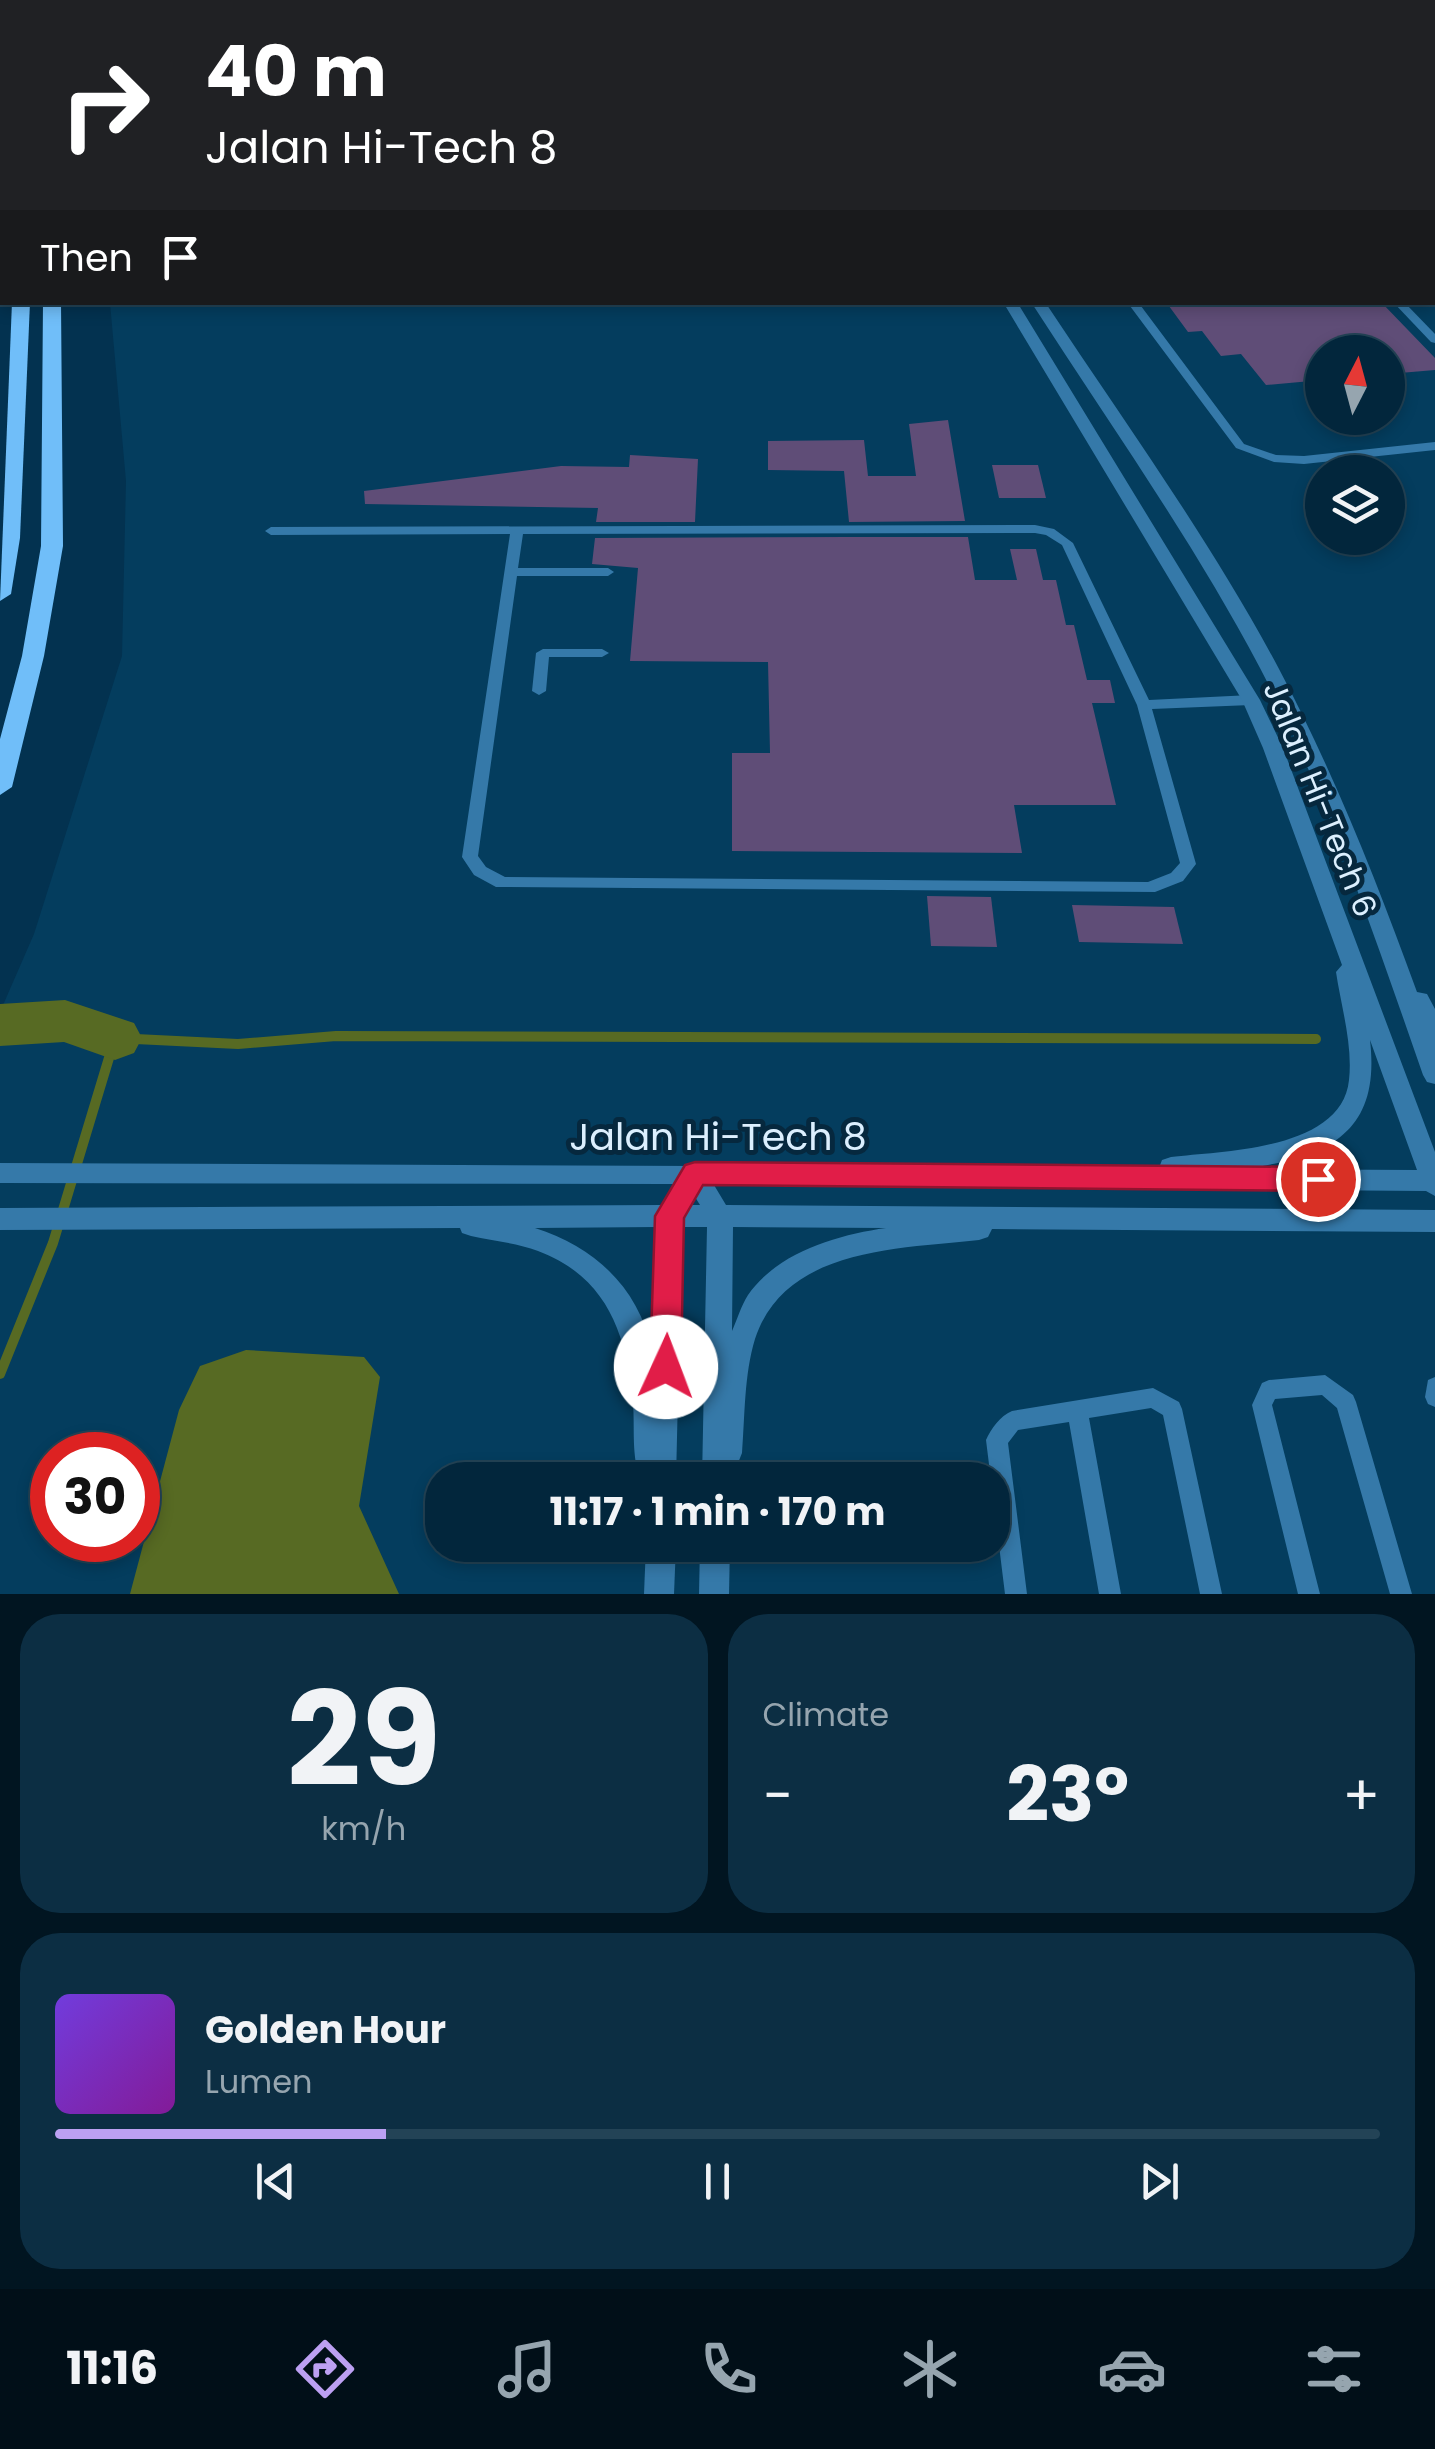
<!DOCTYPE html>
<meta charset="utf-8">
<style>
:root{--surface:#02263c;--page:#0c2e43;--text:#f1f3f6;--muted:#96a5af;--line:#234356;--accent:#bca0f2}
body{margin:0;font-family:Poppins,sans-serif;background:var(--page);color:var(--text);height:100vh;display:flex;flex-direction:column;font-size:38px;white-space:nowrap}
*{box-sizing:border-box;margin:0}
p{font-size:32px;color:var(--muted)}
.icon{flex:none;width:55px;height:55px;fill:none;stroke:currentColor;stroke-width:2;stroke-linecap:round;stroke-linejoin:round}
.map{position:relative;height:1594px;overflow:hidden}
.panel{display:flex;flex-direction:column;gap:20px;padding:20px;background:#011521;flex:1}
.panel>*{flex:none}
.banner{position:absolute;left:0px;top:0px;width:1435px;height:305px;box-shadow:0 5px 15px #0003,0 0 0 2px var(--line);background:#202124;color:#fff;overflow:hidden}
.needle{width:65px;rotate:6deg}
.tools{position:absolute;left:1305px;top:335px;display:grid;gap:20px}
.tools a{display:grid;place-items:center;width:100px;height:100px;border-radius:50%;background:var(--surface);box-shadow:0 5px 15px #0003,0 0 0 2px var(--line);font-size:50px}
.speed{position:absolute;left:30px;top:1432px;display:flex;gap:20px;font-size:50px;font-weight:700;text-align:center}
.speed>*{display:grid;place-content:center;width:130px;height:130px;border-radius:50%;background:var(--surface);box-shadow:0 5px 15px #0003,0 0 0 2px var(--line);line-height:1}
.speed .limit{border:15px solid #d22;background:#fff;color:#111}
.pin{position:absolute;display:grid;place-items:center;width:85px;height:85px;color:#fff;margin:-42px;border:5px solid #fff;border-radius:50%;box-shadow:0 2px 10px #0007}
.me{position:absolute;width:110px;margin:-55px;rotate:2deg;stroke-linejoin:round;filter:drop-shadow(0 0 8px #0008)}
.turn{display:flex;align-items:center;gap:35px;height:210px;padding:0 40px;font-size:45px}
.turn .icon{width:130px;height:130px;stroke-width:2.5}
.turn b{display:block;font-size:70px;line-height:85px}
.then{display:flex;align-items:center;height:95px;padding:0 40px;background:#0003;gap:20px;font-size:38px}
.big{font-size:75px;font-weight:700;line-height:1.1}
.panel .tile{flex:1;display:flex;flex-direction:column;justify-content:center;gap:15px;min-width:0;padding:0 35px;border-radius:40px;background:var(--page)}
.panel .dial{align-items:center;gap:0}
.dial b{font-size:130px;line-height:1}
.song{display:flex;align-items:center;gap:30px}
.cover{width:120px;height:120px;border-radius:15px;background:linear-gradient(135deg,hsl(260 70% 55%),hsl(290 70% 35%))}
.played{height:10px;border-radius:5px;background:linear-gradient(90deg,var(--accent) 25%,var(--line) 25%)}
.keys{display:flex;justify-content:space-around;direction:ltr}
.heat{display:flex;justify-content:space-between;align-items:center;font-size:55px;direction:ltr}
.panel .tiles{flex:1;display:grid;gap:20px;grid-template-columns:1fr 1fr}
.tile:last-child{grid-column:span 2}
.trip{position:absolute;left:425px;top:1462px;width:585px;height:100px;border-radius:40px;background:var(--surface);box-shadow:0 5px 15px #0003,0 0 0 2px var(--line);font-weight:700;line-height:100px;text-align:center}
.tabs{display:flex;height:160px;justify-content:space-around;align-items:center;background:#010f18;color:var(--muted)}
.tabs .icon{width:70px;height:70px}
.tabs .active{color:var(--accent)}
.tabs b{font-size:45px;color:var(--text)}
.map>svg:first-child{display:block}
</style>
<div class="map">
<svg width="1435" height="1594" viewBox="0 0 1435 1594">
<rect width="100%" height="100%" fill="#033250"/>
<path fill="#043d5e" fill-rule="evenodd" d="M83,0H1435V1594H0V1012L34,934L122,656L126,481L110,303L1432,302V2ZM1322,352H1388V418H1322ZM1322,472H1388V538H1322ZM52,1455H138V1540H52ZM442,1480H992V1545H442Z"/>
<polygon fill="#576a23" points="246,1350 364,1357 380,1377 359,1506 399,1594 130,1594 179,1410 200,1366"/>
<g fill="none" stroke-linecap="round" stroke-linejoin="round">
<polyline stroke="#576a23" stroke-width="10" points="0,1374 53,1243 115,1038 238,1044 336,1036 1316,1039"/>
<polygon fill="#576a23" fill-rule="evenodd" points="65,1000 134,1023 142,1038 134,1053 115,1060 64,1042 0,1046 0,1004"/>
</g>
<g fill="#5f4d77">
<polygon points="1166,302 1381,302 1435,358 1435,370 1388,374 1388,352 1322,352 1322,380 1266,385 1241,354 1221,356 1202,331 1188,332"/>
<polygon points="948,420 965,521 849,522 844,471 768,470 768,441 864,440 868,476 916,476 909,424"/>
<polygon points="630,455 698,459 695,522 596,522 598,508 365,504 364,491 561,466 629,467"/>
<polygon points="992,465 1038,465 1046,498 999,498"/>
<polygon points="850,537 968,537 975,580 1017,580 1010,549 1036,549 1043,580 1056,580 1066,625 1074,625 1087,680 1110,680 1115,703 1092,703 1116,805 1014,805 1022,853 732,851 732,753 770,753 768,662 630,661 638,568 592,564 595,538"/>
<polygon points="927,896 991,897 997,947 931,946"/>
<polygon points="1072,905 1174,907 1183,944 1079,942"/>
</g>
<g fill="none" stroke-linecap="round" stroke-linejoin="round">
<g fill="#3579a9" fill-rule="evenodd">
<polygon points="934,0 943,0 945,2 937,2"/>
<rect x="1432" y="48" width="3" height="4"/>
<polygon points="1127,302 1138,302 1244,444 1276,455 1304,456 1435,442 1435,450 1304,464 1274,462 1236,448"/>
<polygon points="1393,302 1404,302 1435,334 1435,343 1431,342"/>
<path d="M1035,525L1054,529L1073,543L1149,700L1251,695L1258,700L1251,705L1152,709L1196,864L1183,881L1155,892L496,887L474,875L462,857L510,534L271,535L265,531L271,527ZM1035,533L1046,535L1062,545L1137,705L1180,863L1171,873L1148,882L505,877L486,867L478,856L517,576H608L614,572L608,568H518L523,534Z"/>
<polygon points="543,649 602,649 609,653 602,657 549,657 546,691 539,695 532,691 536,653"/>
<polygon points="1325,1375 1353,1395 1356,1402 1412,1594 1390,1594 1337,1408 1322,1395 1275,1399 1272,1405 1320,1594 1298,1594 1252,1405 1262,1383 1269,1380"/>
<polygon points="1435,1377 1435,1407 1428,1404 1425,1397 1428,1380"/>
<path d="M1153,1388L1179,1402L1182,1409L1222,1594H1200L1163,1415L1151,1408L1089,1418L1121,1594H1099L1069,1422L1018,1430L1008,1443L1027,1594H1005L986,1440C991,1429 1000,1416 1012,1411Z"/>
</g>
<g fill="#3579a9" fill-rule="evenodd">
<polygon points="817,0 828,0 829,2 819,2"/>
<polygon points="839,0 849,0 850,2 840,2"/>
<path d="M1003,302H1017L1260,700L1283,748L1435,1152V1196L1426,1191L714,1185L726,1205L1435,1210V1232L992,1229L988,1237L979,1240C900,1249 785,1247 755,1339C744,1375 745,1416 742,1453L738,1463L730,1466V1480H702L707,1227H682L676,1480H641C631,1458 635,1428 633,1404C627,1336 608,1277 538,1251C517,1243 493,1241 471,1236L462,1233L460,1228L0,1230V1208L663,1205L675,1184L0,1183V1163L1159,1168L1162,1160L1171,1157C1224,1151 1342,1150 1349,1080C1353,1045 1341,1006 1336,972L1342,965L1263,748L1242,700ZM1370,1040L1417,1170L1244,1169C1327,1157 1381,1134 1370,1040ZM695,1197L700,1205H690ZM657,1227L652,1351C639,1288 595,1247 535,1228ZM733,1227L886,1228C837,1235 778,1252 748,1295C741,1306 737,1320 732,1331Z"/>
<path d="M1031,302H1045C1125,423 1211,541 1279,669C1334,773 1377,882 1417,992L1427,994L1435,1009V1084L1427,1082L1423,1075C1375,937 1328,798 1260,668C1193,541 1109,423 1031,302Z"/>
<polygon points="646,1545 676,1545 674,1594 644,1594"/>
<polygon points="700,1545 730,1545 729,1594 699,1594"/>
</g>
<g fill="#70bef9" fill-rule="evenodd">
<rect x="23" y="0" width="12" height="2"/>
<rect x="45" y="0" width="12" height="2"/>
<polygon points="12,302 30,302 20,538 11,594 0,601"/>
<polygon points="43,302 61,302 63,546 44,656 12,787 0,795 0,739 22,656 41,546"/>
</g>
</g>
<polygon fill="#e11d48" stroke="#92132f" stroke-width="2.5" points="695,1162 1318,1167 1328,1171 1333,1179 1328,1188 1318,1191 703,1185 684,1218 681,1367 676,1377 666,1381 655,1377 650,1367 655,1216 685,1165"/>
<g text-anchor="middle" stroke-width="10" stroke-linejoin="round" paint-order="stroke">
<g font-size="32" fill="#dceffe" stroke="#06283e">
<text transform="translate(1320 799) rotate(68)" y="11">Jalan Hi-Tech 6</text>
</g>
<g font-size="38" fill="#dceffe" stroke="#06283e">
<text x="718" y="1150">Jalan Hi-Tech 8</text>
</g>
</g>
</svg>
<div class="tools">
<a><svg class="needle" viewBox="-14 -14 28 28"><path d="M0-13l5 13h-10z" fill="#e53935"/><path d="M0 13l5-13h-10z" fill="#96a5af"/></svg></a>
<a><svg class="icon" aria-label="layers" viewBox="0 0 24 24"><path d="M12 4l9 5-9 5-9-5zM3 14l9 5 9-5"/></svg></a>
</div>
<div class="speed"><div class="limit">30</div></div>
<div class="pin" style="left:1318px;top:1179px;background:#d93025"><svg class="icon" aria-label="arrive" viewBox="0 0 24 24"><path d="M6 21V4h12l-3 4 3 4H6"/></svg></div>
<svg class="me" style="left:666px;top:1367px" viewBox="-20 -20 40 40"><circle r="19" fill="#fff"/><path d="M0-13L10 11 0 6-10 11z" fill="#e11d48"/></svg>
<div class="trip">11:17 · 1 min · 170 m</div>
<div class="banner">
<div class="turn"><svg class="icon" aria-label="right" viewBox="0 0 24 24"><path d="M7 20v-9h11M14 6l5 5-5 5"/></svg><div><b>40 m</b>Jalan Hi-Tech 8</div></div>
<div class="then">Then<svg class="icon" aria-label="arrive" viewBox="0 0 24 24"><path d="M6 21V4h12l-3 4 3 4H6"/></svg></div>
</div>
</div>
<section class="panel">
<div class="tiles">
<div class="tile dial"><b>29</b><p>km/h</p></div>
<div class="tile"><p>Climate</p>
<div class="heat"><a>−</a><b class="big">23°</b><a>+</a></div>
</div>
<div class="tile">
<div class="song"><i class="cover"></i><div><b>Golden Hour</b><p>Lumen</p></div></div>
<div class="played"></div>
<div class="keys"><svg class="icon" aria-label="previous" viewBox="0 0 24 24"><path d="M18 5L8 12l10 7zM5 5v14"/></svg><svg class="icon" aria-label="pause" viewBox="0 0 24 24"><path d="M8 5v14M16 5v14"/></svg><svg class="icon" aria-label="next" viewBox="0 0 24 24"><path d="M6 5l10 7-10 7zM19 5v14"/></svg></div>
</div>
</div>
</section>
<nav class="tabs">
<b>11:16</b>
<svg class="icon active" aria-label="directions" viewBox="0 0 24 24"><path d="M12 3l9 9-9 9-9-9zM9 14v-3h6M13 9l2 2-2 2"/></svg>
<svg class="icon" aria-label="music" viewBox="0 0 24 24"><path d="M9 18V5l10-2v13"/><circle cx="6" cy="18" r="3"/><circle cx="16" cy="16" r="3"/></svg>
<svg class="icon" aria-label="phone" viewBox="0 0 24 24"><path d="M5 4h4l2 5-3 2q2 4 5 5l2-3 5 2v4C11 20 4 13 5 4z"/></svg>
<svg class="icon" aria-label="climate" viewBox="0 0 24 24"><path d="M12 3v18M4 7l16 10M4 17L20 7"/></svg>
<svg class="icon" aria-label="car" viewBox="0 0 24 24"><path d="M5 17H2v-5l4-1 3-4h7l3 4 3 1v5h-3M9 17h6M6 11h13"/><circle cx="7" cy="17" r="2"/><circle cx="17" cy="17" r="2"/></svg>
<svg class="icon" aria-label="filters" viewBox="0 0 24 24"><path d="M4 7h16M4 17h16"/><circle cx="9" cy="7" r="2"/><circle cx="15" cy="17" r="2"/></svg>
</nav>
